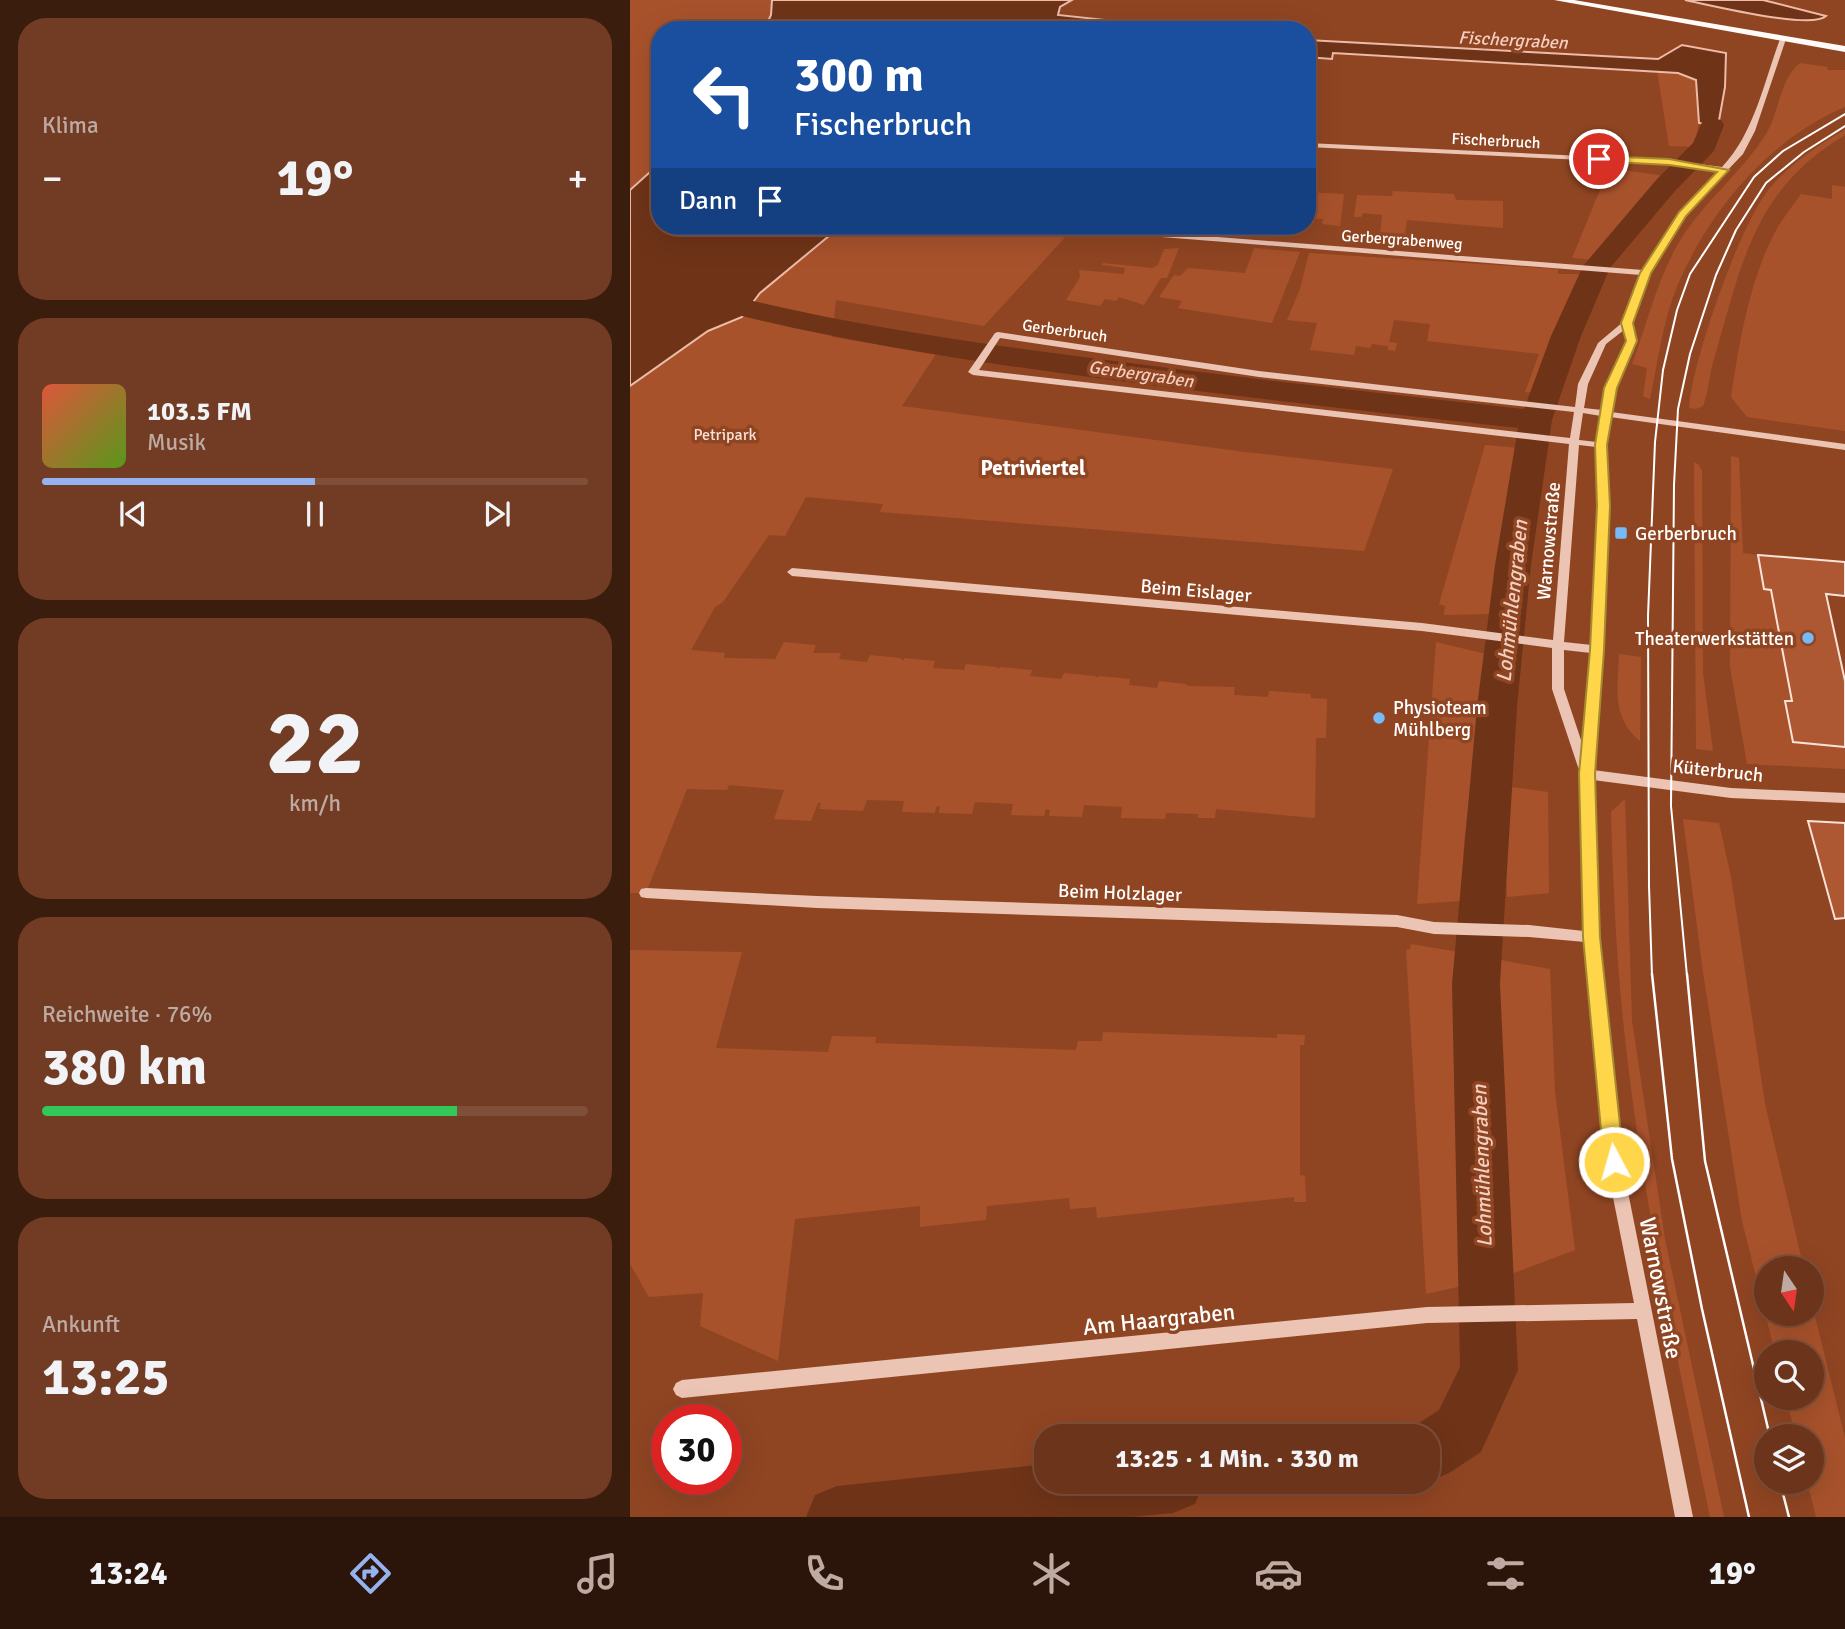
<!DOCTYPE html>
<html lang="de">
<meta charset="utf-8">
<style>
:root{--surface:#6c341a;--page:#713c23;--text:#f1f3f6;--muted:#beaaa2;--line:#7f4f39;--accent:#95b2f1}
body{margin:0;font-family:Signika,sans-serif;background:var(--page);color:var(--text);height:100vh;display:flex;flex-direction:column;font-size:26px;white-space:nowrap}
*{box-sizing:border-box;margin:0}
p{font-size:23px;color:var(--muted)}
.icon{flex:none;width:38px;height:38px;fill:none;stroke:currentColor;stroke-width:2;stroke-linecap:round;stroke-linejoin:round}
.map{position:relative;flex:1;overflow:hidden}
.details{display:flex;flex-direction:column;gap:18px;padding:18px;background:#3b1d0e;width:630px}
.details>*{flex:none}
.guide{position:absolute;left:21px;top:21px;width:665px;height:214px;border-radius:28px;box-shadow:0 7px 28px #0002,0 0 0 2px var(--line);background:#1a4fa0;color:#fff;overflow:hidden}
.needle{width:46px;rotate:167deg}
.fabs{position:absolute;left:1124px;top:1256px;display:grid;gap:14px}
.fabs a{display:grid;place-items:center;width:70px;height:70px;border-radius:50%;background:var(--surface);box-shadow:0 7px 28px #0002,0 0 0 2px var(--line);font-size:35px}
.speed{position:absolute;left:21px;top:1404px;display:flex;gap:14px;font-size:35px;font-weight:700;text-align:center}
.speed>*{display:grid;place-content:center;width:91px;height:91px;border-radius:50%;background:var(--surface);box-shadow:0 7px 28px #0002,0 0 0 2px var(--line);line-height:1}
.speed .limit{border:10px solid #d22;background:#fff;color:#111}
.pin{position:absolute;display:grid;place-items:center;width:60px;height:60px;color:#fff;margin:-30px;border:4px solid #fff;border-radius:50%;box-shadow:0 2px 7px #0007}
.me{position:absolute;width:77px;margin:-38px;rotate:354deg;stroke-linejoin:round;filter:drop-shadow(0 0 5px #0008)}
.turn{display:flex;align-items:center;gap:24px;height:147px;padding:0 28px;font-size:32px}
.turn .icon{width:91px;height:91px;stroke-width:2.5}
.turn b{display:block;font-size:49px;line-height:60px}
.then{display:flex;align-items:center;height:66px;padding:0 28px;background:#0003;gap:14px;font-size:26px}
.big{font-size:52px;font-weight:800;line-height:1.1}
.details .tile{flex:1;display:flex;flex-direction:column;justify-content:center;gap:10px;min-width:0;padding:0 24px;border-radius:28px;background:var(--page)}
.details .dial{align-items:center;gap:0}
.dial b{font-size:91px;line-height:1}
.song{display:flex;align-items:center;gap:21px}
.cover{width:84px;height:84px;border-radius:10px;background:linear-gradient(135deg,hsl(10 70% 55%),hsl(90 70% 35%))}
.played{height:7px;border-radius:4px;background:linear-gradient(90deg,var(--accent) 50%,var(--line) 50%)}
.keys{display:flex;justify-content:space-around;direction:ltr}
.heat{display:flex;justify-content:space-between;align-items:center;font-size:38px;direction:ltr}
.charge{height:10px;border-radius:5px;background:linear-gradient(90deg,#34c759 76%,var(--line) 0)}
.trip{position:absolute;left:404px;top:1424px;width:406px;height:70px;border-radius:28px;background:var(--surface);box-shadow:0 7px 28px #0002,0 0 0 2px var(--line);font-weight:800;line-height:70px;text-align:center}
.menu{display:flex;height:112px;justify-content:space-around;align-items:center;background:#2b150a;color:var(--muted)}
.menu .icon{width:49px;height:49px}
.menu .on{color:var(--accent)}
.menu b{font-size:32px;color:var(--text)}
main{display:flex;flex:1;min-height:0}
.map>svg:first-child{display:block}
</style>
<main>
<section class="details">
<div class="tile"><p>Klima</p>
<div class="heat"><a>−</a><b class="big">19°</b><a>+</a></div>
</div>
<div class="tile">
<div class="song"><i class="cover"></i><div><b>103.5 FM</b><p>Musik</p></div></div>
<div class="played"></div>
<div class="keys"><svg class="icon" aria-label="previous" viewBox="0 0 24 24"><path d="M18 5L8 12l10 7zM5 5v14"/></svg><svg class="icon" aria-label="pause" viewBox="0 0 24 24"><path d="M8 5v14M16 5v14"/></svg><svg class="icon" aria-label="next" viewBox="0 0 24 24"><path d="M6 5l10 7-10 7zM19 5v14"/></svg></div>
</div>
<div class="tile dial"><b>22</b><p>km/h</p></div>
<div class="tile"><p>Reichweite · 76%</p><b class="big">380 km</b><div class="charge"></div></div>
<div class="tile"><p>Ankunft</p><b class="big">13:25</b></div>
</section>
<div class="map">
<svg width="1215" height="1517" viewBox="0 0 1215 1517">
<rect width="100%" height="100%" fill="#904522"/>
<g fill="#a8522c">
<polygon points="0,0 142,0 141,15 134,30 30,30 30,163 0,190"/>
<path d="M1170,63L1198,67L1197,70H1215V107C1139,139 1081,209 1048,284C1033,319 1028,361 1020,399L1013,396L1017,368L1002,364C1019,319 1029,270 1057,230C1081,196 1114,169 1136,134C1150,111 1149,80 1170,63Z"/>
<polygon points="1027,70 1048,73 1066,80 1069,123 1064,147 1039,146"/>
<path d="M1215,130V135C1123,190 1112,264 1084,359C1079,374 1079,391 1073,406L1066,409L1059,408C1062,361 1110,225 1139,189C1159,165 1188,145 1215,130Z"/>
<polygon points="979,168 1035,176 965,260 942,258"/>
<path d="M1202,185L1215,187V431L1117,417L1101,397C1109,343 1119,283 1144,234C1151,220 1162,207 1171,194L1202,199Z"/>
<polygon points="763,191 824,194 826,200 873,201 873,228 777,220 773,248 749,246 752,215 733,213 731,217 724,217 727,195 762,196"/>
<polygon points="677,192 714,194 710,226 692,224 693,219 686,219 687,212 677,211"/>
<polygon points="211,226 361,226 440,232 354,326 206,300 202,337 306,354 272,406 615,452 763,469 734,551 250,512 253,504 176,497 155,536 139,535 93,602 85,607 61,650 95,653 94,658 145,659 154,642 186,645 183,653 211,653 209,659 237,662 240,655 270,658 273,661 274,658 305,661 303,668 334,670 336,664 367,667 367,669 371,667 402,670 400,676 431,679 434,673 465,676 468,678 469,676 500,679 499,685 527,688 529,681 555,684 558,686 605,687 604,695 638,697 639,691 681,694 681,698 697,699 696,738 686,738 685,818 586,809 585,818 568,818 568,814 540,813 536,813 535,819 491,818 492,807 454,805 452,817 419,816 420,810 416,809 414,816 381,815 383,804 345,802 342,814 309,813 310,806 306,807 305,813 272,812 274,801 237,800 233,811 189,809 191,803 188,803 181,821 144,819 154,790 99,785 97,790 57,789 16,893 0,893 0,386 78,331 112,317 130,293"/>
<polygon points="549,248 537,278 531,278 514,305 489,297 486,301 475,299 470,306 436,300 450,277 449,270 494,274 495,268 472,265 473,263 522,268 528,265 534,249"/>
<polygon points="624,248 670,252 642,323 548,308 552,301 529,297 544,275 550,276 558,268 615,273"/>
<polygon points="679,253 928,269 928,274 956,274 927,334 908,393 895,392 909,354 797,341 800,324 764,320 759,342 767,343 765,351 758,350 758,346 742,344 740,348 726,346 724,355 680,350 687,323 657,320 670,289"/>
<polygon points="855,445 890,448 862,614 814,615 815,606 809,604"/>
<polygon points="1101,456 1109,458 1113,553 1128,555 1134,589 1141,590 1162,701 1155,701 1163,742 1215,747 1215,769 1117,764 1100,667"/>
<polygon points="1064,462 1069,465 1072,471 1073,673 1083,751 1066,749"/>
<polygon points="806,642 856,654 834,843 831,901 787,904"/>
<path d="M989,654L1011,657L1010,741C981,717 988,688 989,654Z"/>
<polygon points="874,786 918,792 919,893 877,897"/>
<path d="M995,799L1002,1021L1035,1239L1094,1517H1080C1046,1352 1010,1187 993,1019C986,951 983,881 981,812Z"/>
<polygon points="1053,819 1089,823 1101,877 1135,1104 1174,1269 1136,1269 1136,1314 1181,1314 1181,1300 1215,1438 1215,1517 1186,1517 1177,1482 1181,1482 1181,1437 1166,1437 1156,1398 1181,1398 1181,1353 1145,1353 1112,1221 1073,972"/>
<polygon points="781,944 828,952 841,1284 796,1294 776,950 780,949"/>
<polygon points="0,950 112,952 86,1048 198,1052 202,1036 246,1037 245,1043 446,1050 448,1041 472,1041 473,1032 647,1038 647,1034 675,1035 674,1045 670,1045 670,1175 675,1176 676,1202 664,1202 664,1197 467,1218 466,1207 440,1209 439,1198 357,1206 356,1220 290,1227 290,1206 165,1219 148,1361 70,1326 73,1293 19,1297 0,1264"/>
<polygon points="865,959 920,969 925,1092 945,1250 876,1276 862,1065"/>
</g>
<g fill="#6f3418" stroke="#edbba7" stroke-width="2">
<polygon points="142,0 442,0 430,7 428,15 512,24 538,21 553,22 562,30 134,30 141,15"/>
<path d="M1055,0H1133L1196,16C1181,30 1080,5 1055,0Z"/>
<polygon points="677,40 1028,59 1052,45 1096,53 1095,87 1088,126 1069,123 1066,80 1048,73 703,53 702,59 677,57"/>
<polygon points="30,163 30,226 211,226 130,293 112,317 78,331 0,386 0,190"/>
</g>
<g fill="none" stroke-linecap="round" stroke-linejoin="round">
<g fill="#6f3418" fill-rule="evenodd">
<path d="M1082,118L1091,120L1094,125L1084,151L1045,191L980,268L951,336L922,420L901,565L887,707L870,984L888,1370L851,1452L819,1473L798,1482V1437H774L777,1431L809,1410L830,1367L822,984L847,707L865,565L888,428C755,414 622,398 489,381C361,364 234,346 108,315L104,309L108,303L119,300C239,329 361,345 484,361C620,379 757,394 894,409L921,336L953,266L1027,179L1063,143L1073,120Z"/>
<polygon points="416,1464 416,1482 574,1482 565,1504 543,1513 503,1517 176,1517 185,1495 207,1486"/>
</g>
</g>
<g fill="#ad5832" stroke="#f9e2d8" stroke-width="2">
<polygon points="1128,555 1215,562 1215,596 1196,594 1215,681 1215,747 1163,742 1155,701 1162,701 1141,590 1134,589"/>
<polygon points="1178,821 1215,823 1215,918 1205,919"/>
</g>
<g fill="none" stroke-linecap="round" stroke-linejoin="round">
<path fill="#ecc4b3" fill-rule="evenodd" d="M1153,37L1156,39L1125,131L1113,154L1055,215L1020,273L1001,323L1005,341L985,388L981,412L1215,444V450L980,417L976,445L979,506L973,650L963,770L1101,788L1215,793V803L1101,798L963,780L968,937L992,1162L1063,1517H1045L1007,1319L797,1323L52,1398L46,1395L43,1389L46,1383L52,1380L797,1307L1004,1303L976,1162L955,942L899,937L804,934L767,927L187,908L16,898L11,897L9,893L11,889L16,888L187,896L767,915L804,922L899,925L954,931L951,771L948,767L922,689V648L792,631L162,576L157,572L162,568L792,623L923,640L939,444L343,375L338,372L365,333L368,332L629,371L945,407L948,384L968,343L993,322L1011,275L443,230L439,228L445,226L1013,270L1049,212L1088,171L1039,164L677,147V143L1039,160L1092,167C1124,134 1134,82 1150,39ZM994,330L997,341L975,388L972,410L954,408L958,384L976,344ZM370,338L629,377L944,412L940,438L349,370ZM953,413L971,416L967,442L949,440ZM949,445L966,447L969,506L962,645L934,642ZM934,650L961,653L953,746L934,689Z"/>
<polygon fill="#fffbf8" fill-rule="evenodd" points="924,0 944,0 1215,46 1215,52"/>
<g stroke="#fff" stroke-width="2">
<polyline points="1022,976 1019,886 1018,616 1025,442 1033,370 1047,310 1060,274 1124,177 1153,151 1215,114"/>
<polyline points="1057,976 1041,806 1044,485 1048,409 1060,354 1086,275 1106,230 1136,183 1174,152 1215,126"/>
</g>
<g stroke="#fff" stroke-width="2.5">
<polyline points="1022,974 1042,1159 1072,1309 1119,1517"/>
<polyline points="1057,974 1075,1161 1140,1437"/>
<polyline points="1150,1482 1159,1517"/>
</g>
</g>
<polygon fill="#ffd54a" stroke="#a68a30" stroke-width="2" points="969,156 1039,159 1099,170 1056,216 1021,273 1003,323 1007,341 987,388 977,445 980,506 974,650 965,774 970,937 994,1162 991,1168 984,1171 977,1168 974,1162 953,937 949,774 960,650 967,506 965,445 974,388 996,341 991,323 1010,273 1049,212 1087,172 1039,165 966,161 966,156"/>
<g fill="#75bbf8" stroke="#904522" stroke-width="2.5">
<rect x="984" y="526" width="14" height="14" rx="3.5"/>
<circle cx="1178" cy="638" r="7"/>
<circle cx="749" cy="718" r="7"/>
</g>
<g text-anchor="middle" stroke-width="7" stroke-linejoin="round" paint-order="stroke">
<g font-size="16" fill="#fff" stroke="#904522">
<text transform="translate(866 140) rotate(3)" y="6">Fischerbruch</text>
<text transform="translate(772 239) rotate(4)" y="6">Gerbergrabenweg</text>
<text transform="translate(435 330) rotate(8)" y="6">Gerberbruch</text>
</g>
<g font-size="16" fill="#f9e2d8" stroke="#904522">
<text x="95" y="440">Petripark</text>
</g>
<g font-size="18" font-style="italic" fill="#f3cebf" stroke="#904522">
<text transform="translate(883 40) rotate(3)" y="6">Fischergraben</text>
<text transform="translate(511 374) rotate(8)" y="6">Gerbergraben</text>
</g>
<g font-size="19" fill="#fff" stroke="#904522" text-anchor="start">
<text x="1005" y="540">Gerberbruch</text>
<text x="1164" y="645" text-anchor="end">Theaterwerkstätten</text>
<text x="763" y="714">Physioteam<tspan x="763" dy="22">Mühlberg</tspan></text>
</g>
<g font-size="19" fill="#fff" stroke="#904522">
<text transform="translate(918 541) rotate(-85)" y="7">Warnowstraße</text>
<text transform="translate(566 590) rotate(5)" y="7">Beim Eislager</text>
<text transform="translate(1088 770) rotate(6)" y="7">Küterbruch</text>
<text transform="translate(490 892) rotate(2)" y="7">Beim Holzlager</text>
</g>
<g font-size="21" font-weight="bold" fill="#fff" stroke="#904522">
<text x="403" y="475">Petriviertel</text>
</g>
<g font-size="21" font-style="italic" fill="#f3cebf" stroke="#904522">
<text transform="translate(882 601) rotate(-84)" y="7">Lohmühlengraben</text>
<text transform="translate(852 1166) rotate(-92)" y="7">Lohmühlengraben</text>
</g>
<g font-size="23" fill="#fff" stroke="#904522">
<text transform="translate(1031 1288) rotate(79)" y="8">Warnowstraße</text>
<text transform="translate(529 1319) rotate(-6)" y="8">Am Haargraben</text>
</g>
</g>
</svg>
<div class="fabs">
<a><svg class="needle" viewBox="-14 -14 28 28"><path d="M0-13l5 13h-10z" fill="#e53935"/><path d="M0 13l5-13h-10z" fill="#beaaa2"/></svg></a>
<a><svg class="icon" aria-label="search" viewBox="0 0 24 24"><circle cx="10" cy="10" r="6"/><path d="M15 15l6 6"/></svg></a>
<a><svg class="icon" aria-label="layers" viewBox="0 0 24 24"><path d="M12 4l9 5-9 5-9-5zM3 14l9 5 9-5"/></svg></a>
</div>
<div class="speed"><div class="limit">30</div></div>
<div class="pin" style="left:969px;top:159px;background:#d93025"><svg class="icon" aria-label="arrive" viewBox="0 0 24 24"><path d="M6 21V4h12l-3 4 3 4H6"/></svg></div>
<svg class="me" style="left:984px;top:1162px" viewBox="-20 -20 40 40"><circle r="17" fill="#ffd54a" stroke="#fff" stroke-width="3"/><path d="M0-11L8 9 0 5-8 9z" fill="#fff"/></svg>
<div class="trip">13:25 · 1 Min. · 330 m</div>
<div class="guide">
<div class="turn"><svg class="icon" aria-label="left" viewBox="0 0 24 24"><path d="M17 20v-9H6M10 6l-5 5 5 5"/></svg><div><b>300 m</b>Fischerbruch</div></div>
<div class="then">Dann<svg class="icon" aria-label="arrive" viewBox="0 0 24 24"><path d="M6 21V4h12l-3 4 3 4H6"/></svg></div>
</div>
</div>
</main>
<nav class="menu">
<b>13:24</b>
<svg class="icon on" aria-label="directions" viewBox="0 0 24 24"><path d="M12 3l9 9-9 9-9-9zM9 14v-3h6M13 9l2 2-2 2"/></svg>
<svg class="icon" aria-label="music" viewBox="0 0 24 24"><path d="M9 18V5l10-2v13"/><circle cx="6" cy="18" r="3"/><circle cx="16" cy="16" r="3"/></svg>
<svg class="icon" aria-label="phone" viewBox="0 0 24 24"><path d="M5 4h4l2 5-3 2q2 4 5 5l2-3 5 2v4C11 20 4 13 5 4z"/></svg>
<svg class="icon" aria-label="climate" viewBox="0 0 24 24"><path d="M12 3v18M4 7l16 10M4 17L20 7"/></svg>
<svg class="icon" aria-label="car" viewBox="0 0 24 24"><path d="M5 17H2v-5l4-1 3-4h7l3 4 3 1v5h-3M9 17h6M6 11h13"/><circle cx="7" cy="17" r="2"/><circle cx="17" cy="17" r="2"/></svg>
<svg class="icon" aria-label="filters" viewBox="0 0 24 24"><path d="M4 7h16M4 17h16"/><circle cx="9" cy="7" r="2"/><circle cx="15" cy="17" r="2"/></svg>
<b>19°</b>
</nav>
